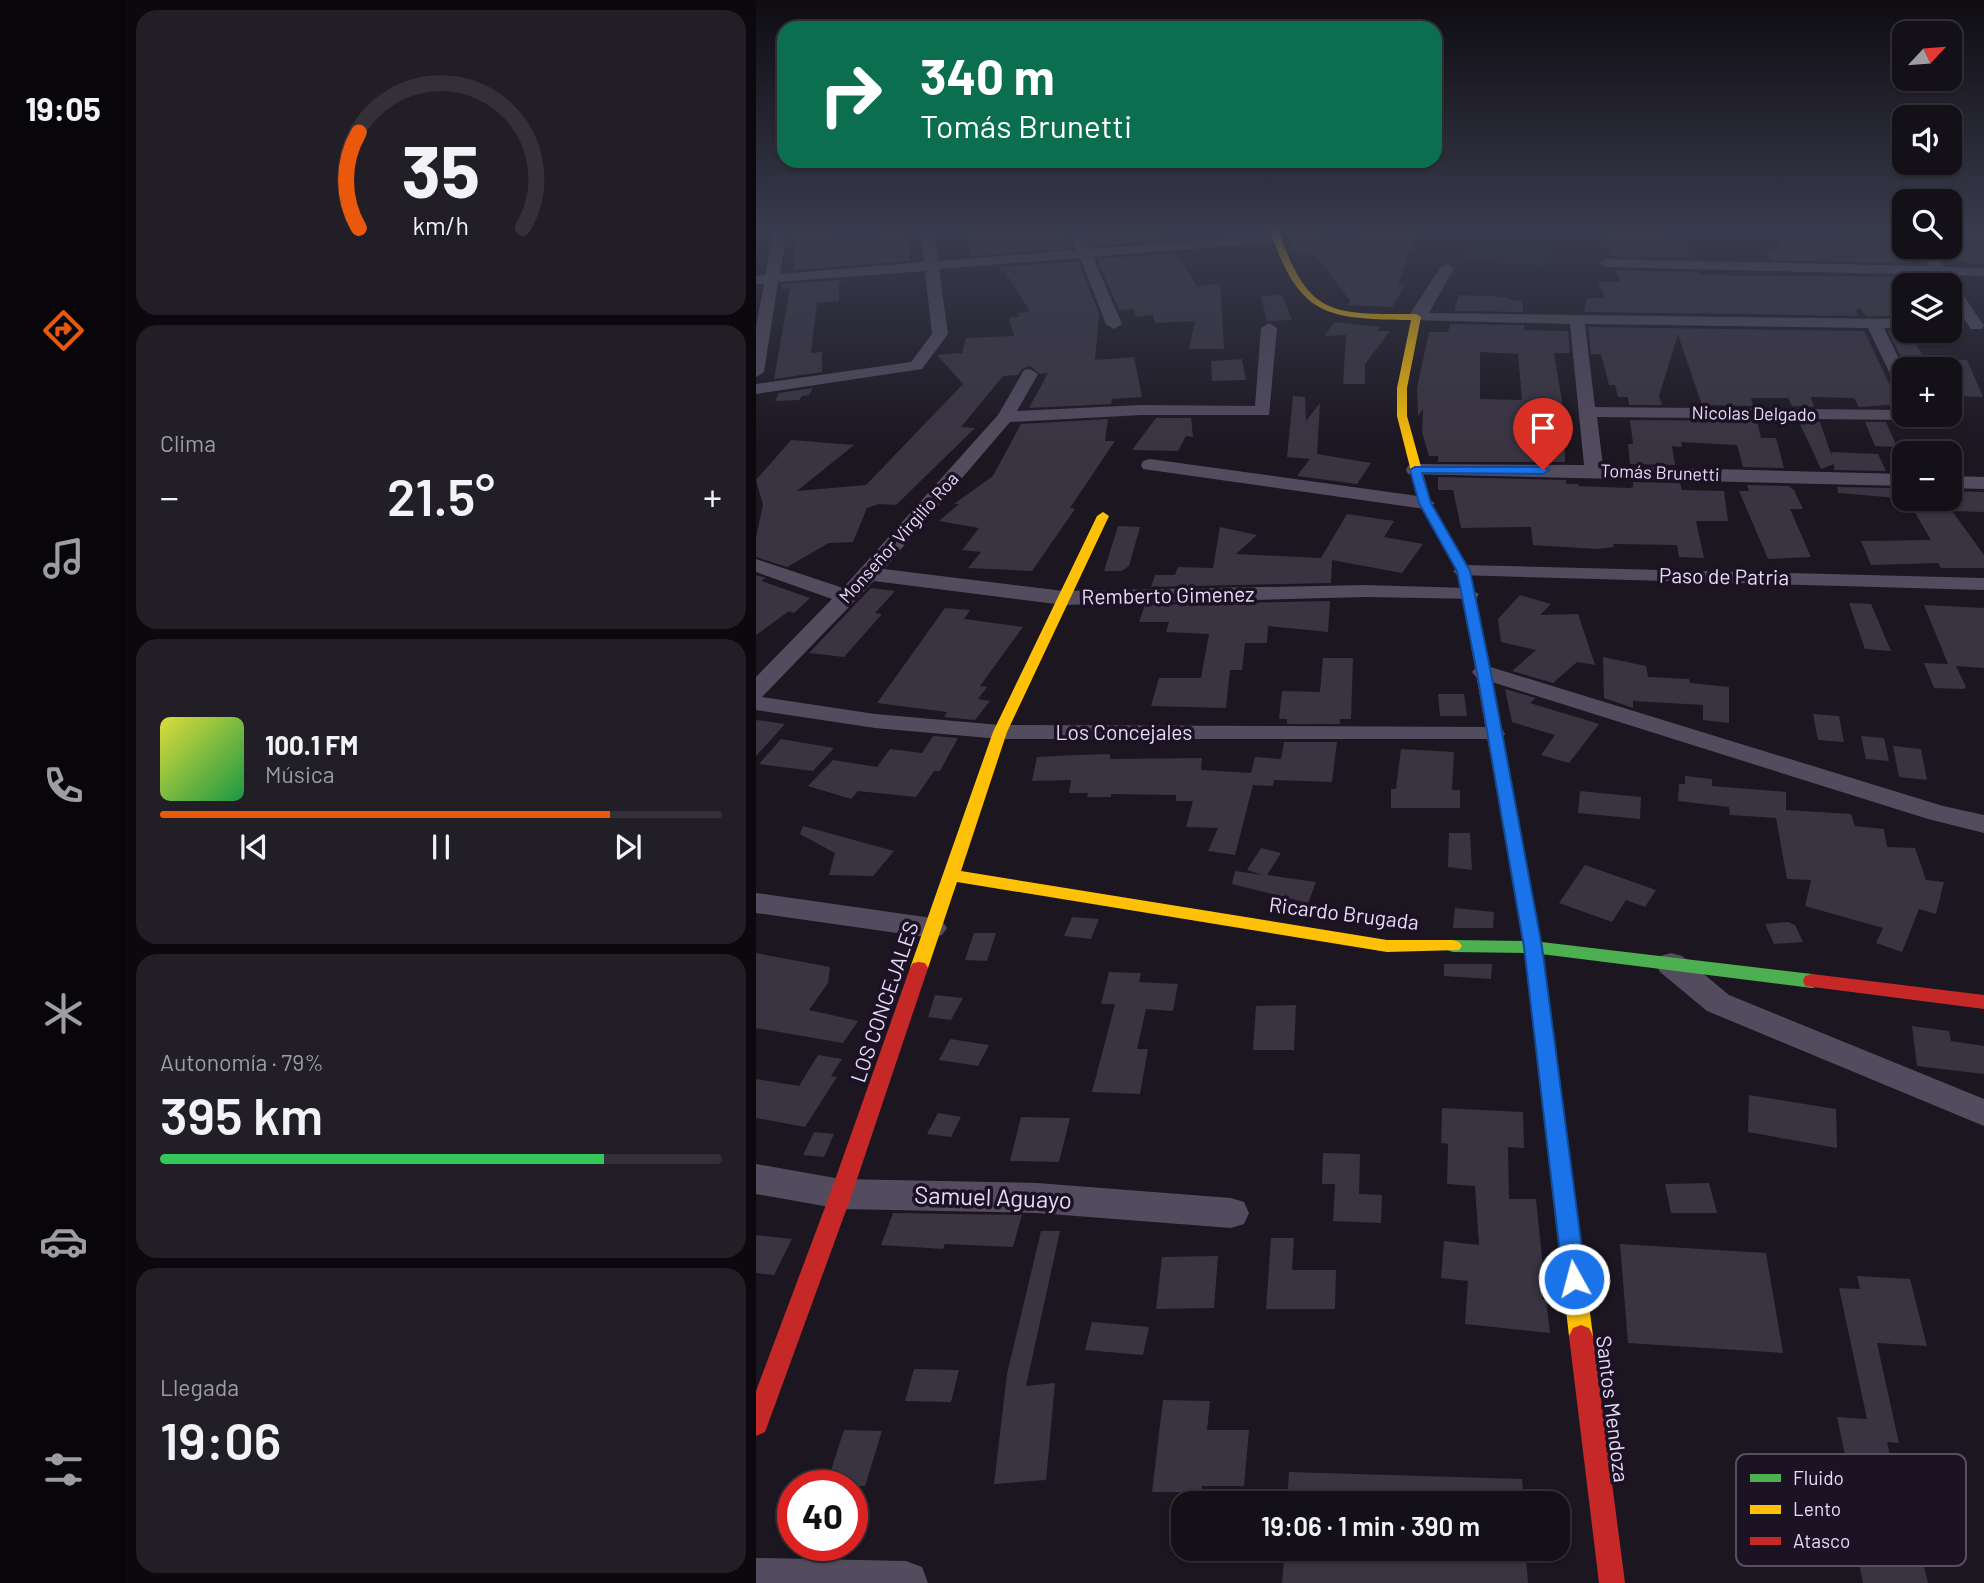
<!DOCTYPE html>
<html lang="es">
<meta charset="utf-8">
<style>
:root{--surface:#141018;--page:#211e25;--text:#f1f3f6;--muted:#9d9da2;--line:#333037;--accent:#ea580c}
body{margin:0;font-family:Barlow,sans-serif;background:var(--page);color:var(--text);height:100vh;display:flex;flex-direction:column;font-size:26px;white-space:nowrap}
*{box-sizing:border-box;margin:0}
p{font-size:23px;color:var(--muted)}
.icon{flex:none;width:38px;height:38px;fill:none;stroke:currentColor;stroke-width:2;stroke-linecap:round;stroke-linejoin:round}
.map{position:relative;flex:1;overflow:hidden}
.panel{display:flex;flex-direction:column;gap:10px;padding:10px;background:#0b090d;width:630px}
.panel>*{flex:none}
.top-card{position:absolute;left:21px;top:21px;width:665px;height:147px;border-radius:21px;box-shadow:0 2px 5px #0004,0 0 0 2px var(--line);background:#0b6e4f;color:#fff;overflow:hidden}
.needle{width:46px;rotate:64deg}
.fabs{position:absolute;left:1136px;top:21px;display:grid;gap:14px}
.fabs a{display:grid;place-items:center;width:70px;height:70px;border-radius:14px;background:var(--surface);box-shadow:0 2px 5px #0004,0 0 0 2px var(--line);font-size:35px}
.speed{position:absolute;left:21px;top:1470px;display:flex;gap:14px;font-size:35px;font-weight:700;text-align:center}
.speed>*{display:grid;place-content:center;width:91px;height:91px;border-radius:50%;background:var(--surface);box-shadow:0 2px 5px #0004,0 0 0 2px var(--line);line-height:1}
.speed .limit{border:10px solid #d22;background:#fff;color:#111}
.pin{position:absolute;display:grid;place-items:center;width:60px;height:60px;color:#fff;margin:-72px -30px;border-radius:50% 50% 50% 0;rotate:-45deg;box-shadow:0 0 7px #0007}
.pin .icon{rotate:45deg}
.me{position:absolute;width:77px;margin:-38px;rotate:353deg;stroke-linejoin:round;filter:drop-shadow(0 0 5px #0008)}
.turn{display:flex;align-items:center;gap:24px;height:147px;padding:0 28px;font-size:32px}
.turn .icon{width:91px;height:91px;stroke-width:2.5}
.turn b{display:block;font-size:49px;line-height:60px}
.big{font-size:52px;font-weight:600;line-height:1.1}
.panel .widget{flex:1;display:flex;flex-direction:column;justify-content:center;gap:10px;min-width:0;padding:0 24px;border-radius:21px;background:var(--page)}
.panel .dial{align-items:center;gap:0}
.dial svg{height:182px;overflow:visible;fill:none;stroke:var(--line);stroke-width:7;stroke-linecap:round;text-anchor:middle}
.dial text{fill:var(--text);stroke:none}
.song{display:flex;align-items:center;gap:21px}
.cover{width:84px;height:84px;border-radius:10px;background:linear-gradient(135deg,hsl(60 70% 55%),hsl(140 70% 35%))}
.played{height:7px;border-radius:4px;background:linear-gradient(90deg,var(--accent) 80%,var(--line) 80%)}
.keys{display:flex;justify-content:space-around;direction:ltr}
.heat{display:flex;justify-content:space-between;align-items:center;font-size:38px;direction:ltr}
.charge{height:10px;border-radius:5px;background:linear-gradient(90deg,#34c759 79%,var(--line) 0)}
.trip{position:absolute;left:415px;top:1491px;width:399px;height:70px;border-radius:21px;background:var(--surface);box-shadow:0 2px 5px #0004,0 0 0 2px var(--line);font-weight:600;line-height:70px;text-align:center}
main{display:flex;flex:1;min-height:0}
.dock{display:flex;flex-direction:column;width:126px;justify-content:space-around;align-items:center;background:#08060a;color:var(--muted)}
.dock .icon{width:49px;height:49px}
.dock .active{color:var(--accent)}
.dock b{font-size:32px;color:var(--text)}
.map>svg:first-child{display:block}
</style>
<main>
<nav class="dock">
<b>19:05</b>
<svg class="icon active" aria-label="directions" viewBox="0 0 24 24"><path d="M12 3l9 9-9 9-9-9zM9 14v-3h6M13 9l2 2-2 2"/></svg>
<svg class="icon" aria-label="music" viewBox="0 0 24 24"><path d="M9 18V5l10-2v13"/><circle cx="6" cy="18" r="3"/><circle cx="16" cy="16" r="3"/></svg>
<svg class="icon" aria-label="phone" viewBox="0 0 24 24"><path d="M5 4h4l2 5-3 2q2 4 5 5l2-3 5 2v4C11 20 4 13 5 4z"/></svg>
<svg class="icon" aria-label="climate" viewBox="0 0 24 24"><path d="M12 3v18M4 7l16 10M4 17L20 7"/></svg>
<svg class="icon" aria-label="car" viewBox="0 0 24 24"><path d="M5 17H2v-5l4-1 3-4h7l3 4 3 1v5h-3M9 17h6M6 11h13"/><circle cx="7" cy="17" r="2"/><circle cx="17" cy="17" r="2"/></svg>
<svg class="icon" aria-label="filters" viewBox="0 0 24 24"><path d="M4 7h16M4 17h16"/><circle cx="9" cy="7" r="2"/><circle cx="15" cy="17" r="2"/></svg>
</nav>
<section class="panel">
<div class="widget dial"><svg viewBox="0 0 100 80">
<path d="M14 69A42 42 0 1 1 86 69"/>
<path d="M14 69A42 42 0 0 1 14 27" stroke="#ea580c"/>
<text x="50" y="56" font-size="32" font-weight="700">35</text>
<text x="50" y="72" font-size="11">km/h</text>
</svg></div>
<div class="widget"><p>Clima</p>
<div class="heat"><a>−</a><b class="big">21.5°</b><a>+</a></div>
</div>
<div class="widget">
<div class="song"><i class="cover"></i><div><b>100.1 FM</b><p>Música</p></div></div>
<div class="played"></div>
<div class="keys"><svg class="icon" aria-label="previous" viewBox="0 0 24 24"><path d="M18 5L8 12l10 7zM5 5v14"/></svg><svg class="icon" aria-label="pause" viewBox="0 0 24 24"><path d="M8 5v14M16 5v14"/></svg><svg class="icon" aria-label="next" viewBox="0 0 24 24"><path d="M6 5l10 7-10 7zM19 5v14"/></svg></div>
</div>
<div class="widget"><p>Autonomía · 79%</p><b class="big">395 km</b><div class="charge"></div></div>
<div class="widget"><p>Llegada</p><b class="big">19:06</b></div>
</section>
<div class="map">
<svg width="1228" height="1583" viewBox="0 0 1228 1583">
<rect width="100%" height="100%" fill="#1b1620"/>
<polygon fill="#17242b" points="713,247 797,251 793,266 704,261"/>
<g fill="#3a3442" fill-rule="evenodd">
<polygon points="38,230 77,230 80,243 122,240 122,233 128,233 128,230 153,230 154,261 27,271 38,269"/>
<polygon points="275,230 305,230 306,234 311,233 316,248 214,256 212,233"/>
<polygon points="366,230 369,236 406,233 409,240 336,246 329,232"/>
<polygon points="530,230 562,230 567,245 603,242 609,230 661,230 642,284 649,285 636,307 591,305 594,301 559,254 541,255"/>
<polygon points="845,230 904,230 906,239 923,239 935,258 855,256"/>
<polygon points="1194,232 1228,232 1228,265 1194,261"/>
<polygon points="1056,236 1130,238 1155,263 1015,260 1009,250 1027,250 1024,241 1062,243"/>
<polygon points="420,253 441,286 464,284 468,349 433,349 439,321 399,323 397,315 380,317 378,309 363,310 341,259"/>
<polygon points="322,261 343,313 339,360 378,357 386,397 356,399 355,404 273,408 292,373 284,374 274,366 266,369 262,375 247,376 205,427 219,428 140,505 123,504 111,508 97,542 73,543 31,567 0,557 0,538 7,505 0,480 35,440 98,445 41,491 110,485 207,384 181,355 206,353 210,338 258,336 253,318 263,317 262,313 274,311 249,272 244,273 243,267"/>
<polygon points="860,270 942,272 944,275 1167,277 1172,283 1148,282 1148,316 1110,316 1104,308 1100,311 1102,316 828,312 831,298 849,298 842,282 865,282"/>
<polygon points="86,280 83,283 83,301 61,303 55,353 66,352 66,372 18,379 34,288 26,289 26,284"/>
<polygon points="526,295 536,320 511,321 505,296"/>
<polygon points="703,295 751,297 755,300 767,301 767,312 698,311"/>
<polygon points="579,322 624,327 621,331 634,331 609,364 609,384 587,384 590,335 568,336"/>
<path d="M694,324L768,325V330L812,331L814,353H798L806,401L804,411H808L809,462H682V456H673L666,432L667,409L662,416L661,388L673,332H692ZM724,352L762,354L766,400L724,399Z"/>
<polygon points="832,327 1108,331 1143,404 1103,407 1098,398 1055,397 1058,407 1036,406 1032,398 995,398 997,406 946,405 922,335 903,396 906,405 873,405 872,397 862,397 859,385 853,385 845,354 835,354"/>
<polygon points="1132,331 1152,331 1168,358 1145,357"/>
<polygon points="486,359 490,380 456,381 455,361"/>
<polygon points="1183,360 1211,360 1227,397 1202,396 1194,381 1194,369 1190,369"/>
<polygon points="57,388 53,395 46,396 43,400 19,401 23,393"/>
<polygon points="537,396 549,397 550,421 564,403 561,454 615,463 601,484 541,476 554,459 531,457"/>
<polygon points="400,418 435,418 437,437 430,436 422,451 376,450"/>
<polygon points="352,419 349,441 359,441 314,508 319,509 276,571 212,568 225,552 206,550 223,528 183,521 203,504 198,504 237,476 265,424"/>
<polygon points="874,420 1001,421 1005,438 1020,438 1028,468 987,467 981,445 925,442 926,447 916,446 919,465 874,464 872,444 877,444"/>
<polygon points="1043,422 1064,422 1076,457 1075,452 1122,454 1130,471 1078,470 1078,464 1065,469"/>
<polygon points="1109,422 1130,422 1141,447 1119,446"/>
<polygon points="682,477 810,480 810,484 822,484 823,486 873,488 877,487 877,482 924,483 926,490 968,491 972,521 940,521 948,558 923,557 921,545 857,544 858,547 841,549 777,545 775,527 705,528 697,490 682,490"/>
<polygon points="991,485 1033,486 1038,490 1047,509 1034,509 1055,557 1012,559 983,491 993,491"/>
<polygon points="1081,487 1138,488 1142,498 1082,493"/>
<polygon points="1194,491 1228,492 1228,512 1196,511 1228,555 1228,568 1185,568 1182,563 1115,565 1105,541 1175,540 1151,499 1187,499 1194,507"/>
<polygon points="591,514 638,521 628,537 667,544 646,573 576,560 575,583 395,587 399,575 419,575 422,567 457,568 464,527 501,535 480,554 565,558"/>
<polygon points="362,526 384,527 373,566 366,571 348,571"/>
<polygon points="0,575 10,578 5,581 54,598 38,613 33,611 0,635"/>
<polygon points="115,588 139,591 119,613 126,614 88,657 53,653"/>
<polygon points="764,595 795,604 784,615 822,614 839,665 821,662 797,683 756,671 780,650 745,642 742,619"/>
<polygon points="574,601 572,632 512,626 511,643 489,643 486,670 474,670 470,708 395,706 403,678 445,678 453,634 410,632 413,622 383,622 389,605"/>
<polygon points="1093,603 1115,604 1135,651 1109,649"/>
<polygon points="1168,605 1228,608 1228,668 1200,666 1210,687 1207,689 1178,688 1168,663 1192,664"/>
<polygon points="189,608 214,610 208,619 267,627 224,686 231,687 222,699 234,701 219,720 188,717 191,712 121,703"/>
<polygon points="847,657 890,666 892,677 933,679 934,683 973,687 973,723 947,720 947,705 877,701 877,708 848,698"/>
<polygon points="567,658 597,658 595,719 584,719 584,724 531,724 531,719 523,719 526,691 564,692"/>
<polygon points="749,689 780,698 774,703 843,724 813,763 785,755 799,735 756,722"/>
<polygon points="682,694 708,694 711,716 684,716"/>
<polygon points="1057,714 1083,716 1088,742 1062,740"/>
<polygon points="0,720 29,724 0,756"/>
<polygon points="177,736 202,738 184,771 178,771 160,797 102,791 95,799 52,786 77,760 121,767 134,749 166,753"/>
<polygon points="1105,736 1128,738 1133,761 1110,759"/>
<polygon points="25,739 78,748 57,771 3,764"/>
<polygon points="528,742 581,742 576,782 518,780 517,786 497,785 479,855 452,851 462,828 430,827 437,801 420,801 420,795 355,794 355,797 331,797 332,793 313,793 315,780 276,781 281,757 320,755 354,754 354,759 446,758 445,770 495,773 499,757 525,759"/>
<polygon points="1137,746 1165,749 1171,780 1143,777"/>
<polygon points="645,749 698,752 696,790 704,790 704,808 635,808 635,789 640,789"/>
<polygon points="929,776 956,779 956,786 1030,792 1030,810 1095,814 1099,826 1128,829 1131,847 1159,848 1170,880 1188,882 1180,914 1163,909 1146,952 1120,943 1127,928 1049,906 1055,880 1031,879 1020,818 974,815 973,807 922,801 923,784 929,784"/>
<polygon points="824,791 885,797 884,819 822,813"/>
<polygon points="47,826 138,851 117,876 73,875 79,853 44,834"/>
<polygon points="693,833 714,833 716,870 692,867"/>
<polygon points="505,848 525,853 511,875 560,882 552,903 476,884 479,871 507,875 491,870"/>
<polygon points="829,865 900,890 889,907 870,900 856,922 803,903"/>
<polygon points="699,908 738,912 737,928 697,928"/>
<polygon points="316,917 343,919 335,939 308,936"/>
<polygon points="1032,922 1039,925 1047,942 1018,944 1009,924"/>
<polygon points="218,933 240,933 231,961 209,960"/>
<polygon points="0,953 74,967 72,983 53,1010 102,1021 87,1043 0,1028"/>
<polygon points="688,964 736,964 735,979 688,976"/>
<polygon points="353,972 385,973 383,982 422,984 417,1011 390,1009 381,1049 392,1049 384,1094 336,1092 359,1004 345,1004"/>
<polygon points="179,995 207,998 195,1020 172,1017"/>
<polygon points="540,1005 538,1050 497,1050 500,1006"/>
<polygon points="1156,1026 1193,1031 1195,1041 1228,1046 1228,1074 1161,1066"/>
<polygon points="194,1039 233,1045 222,1066 183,1060"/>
<polygon points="62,1055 86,1059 75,1076 81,1077 49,1127 0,1118 0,1079 43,1086"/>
<polygon points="993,1095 1080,1109 1081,1148 992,1132"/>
<polygon points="686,1108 767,1112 768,1148 752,1147 753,1199 780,1199 787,1268 786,1299 790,1300 794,1333 709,1324 712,1281 685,1278 688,1241 723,1245 719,1186 691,1184 692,1144 685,1143"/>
<polygon points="182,1113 205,1117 195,1137 171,1134"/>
<polygon points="265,1117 314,1118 303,1162 254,1161"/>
<polygon points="58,1132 78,1134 68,1157 47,1155"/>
<polygon points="567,1153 604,1154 603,1194 626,1195 625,1223 577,1221 579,1184 566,1184"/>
<polygon points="953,1183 961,1213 915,1213 909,1184"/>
<polygon points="137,1213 266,1215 257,1247 189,1244 187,1249 125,1245"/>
<polygon points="285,1231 304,1231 270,1386 299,1383 290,1480 238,1484 251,1374"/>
<polygon points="0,1235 36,1239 18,1275 0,1273"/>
<polygon points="515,1238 538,1238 536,1270 580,1270 579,1309 510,1309"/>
<polygon points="864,1244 1010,1253 1027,1353 872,1343"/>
<polygon points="462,1256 458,1308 400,1309 406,1257"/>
<polygon points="1101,1276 1154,1279 1171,1346 1121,1343 1143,1443 1131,1442 1144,1502 1098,1498 1081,1417 1111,1419 1083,1288 1104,1289"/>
<polygon points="336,1322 393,1327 387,1355 329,1350"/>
<polygon points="158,1369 203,1370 195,1402 149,1401"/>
<polygon points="407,1400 454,1401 451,1430 493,1430 488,1486 446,1486 445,1492 396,1492"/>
<polygon points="88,1430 126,1431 109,1486 70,1486"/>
<polygon points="533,1472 766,1479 768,1503 531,1503"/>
<polygon points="529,1549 702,1549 702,1557 770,1559 772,1583 526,1583"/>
<polygon points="1102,1559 1167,1562 1172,1583 1107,1583"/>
</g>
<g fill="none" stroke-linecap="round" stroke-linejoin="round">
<g fill="#534c5f" fill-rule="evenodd">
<polygon points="18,230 31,230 24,274 168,262 165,230 178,230 182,261 320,250 313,230 325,230 334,249 520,234 527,238 520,242 337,257 366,324 358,329 350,324 324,258 183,269 192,334 166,369 0,394 0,384 155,362 176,334 169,271 22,282 8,372 0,377 0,326 8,284 0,284 0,276 9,275"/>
<polygon points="1161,247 1175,247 1188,267 1228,268 1228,276 1194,275 1228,326 1225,329 1215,329 1194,297 1194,285 1186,285 1179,275 850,267 843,263 850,259 1174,266"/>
<polygon points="691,264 698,268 673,313 1148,319 1148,329 1128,328 1148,369 1148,391 1140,386 1112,328 829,324 839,407 1148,410 1148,415 1171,415 1162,420 841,417 847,466 1148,474 1148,486 652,474 650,470 652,466 659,464 828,465 814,324 655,320 652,317 684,268"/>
<polygon points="513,323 521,328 513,415 385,415 254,422 128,569 308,591 609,585 712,588 723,594 720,599 609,597 308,605 118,581 6,697 119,714 244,725 737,727 746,729 749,734 746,739 244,739 119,728 0,710 0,677 76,599 0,572 0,559 87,588 242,415 268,370 274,369 282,374 261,411 385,405 499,406 505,328"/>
<polygon points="394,459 669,497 679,503 669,509 387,469 385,465 387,461"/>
<polygon points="1194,476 1228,477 1228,489 1194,488"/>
<polygon points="708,565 1228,578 1228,590 701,575 697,571"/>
<polygon points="728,665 1187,806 1228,815 1228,833 1172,819 720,677 716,672 720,667"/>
<polygon points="0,893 176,918 186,921 191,928 186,935 176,938 0,913"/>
<polygon points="915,953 926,956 973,995 1228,1099 1228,1126 951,1011 904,972 900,964 904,956"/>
<polygon points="0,1164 85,1179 281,1183 475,1198 488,1202 493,1213 488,1224 475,1228 281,1213 85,1209 0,1194"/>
<polygon points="0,1558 150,1561 166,1567 172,1583 0,1583"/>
</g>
<polygon fill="#4caf50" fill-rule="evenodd" points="697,940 777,941 1056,974 1063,976 1065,981 1063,986 1056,988 777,953 697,952 691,950 688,946 691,942"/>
<g fill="#ffc107" fill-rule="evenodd">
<path d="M514,230H522C553,317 574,314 660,314L665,317L651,388V416L675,503L714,571L724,617L722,620L717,621L710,617L702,571L663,503L641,416V388L655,320C569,319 543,316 514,230Z"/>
<polygon points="347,512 353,516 251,732 205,871 631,940 697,940 703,942 706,946 703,950 631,952 201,882 172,968 169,973 157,973 154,968 237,732 341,516"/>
<polygon points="789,1035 796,1037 799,1042 837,1336 833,1344 825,1347 817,1344 813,1336 779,1042 782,1037"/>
</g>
<g fill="#c62828" fill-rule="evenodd">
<polygon points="717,613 724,617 786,947 799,1042 796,1047 789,1049 782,1047 779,1042 768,947 710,617"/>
<polygon points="163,962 169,963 172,968 96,1194 12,1424 9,1432 0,1436 0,1391 74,1194 154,968 157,963"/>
<polygon points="1056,974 1228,995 1228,1009 1049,986 1047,981 1049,976"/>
<polygon points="825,1325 833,1328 837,1336 869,1583 843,1583 813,1336 817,1328"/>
</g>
</g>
<linearGradient id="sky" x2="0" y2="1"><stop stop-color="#0f0c12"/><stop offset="0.51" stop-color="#393c4e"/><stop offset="1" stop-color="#393c4e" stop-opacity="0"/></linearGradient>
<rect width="1228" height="451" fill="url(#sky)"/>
<polygon fill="#1a73e8" stroke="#114b97" stroke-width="2" points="659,467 787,467 793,470 787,474 666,473 675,503 714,571 735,673 786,947 830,1279 826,1286 818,1289 810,1286 807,1279 768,947 721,673 701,571 663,503 654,470"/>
<g text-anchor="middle" stroke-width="7" stroke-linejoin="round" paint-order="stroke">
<g font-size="18" fill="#e8dafa" stroke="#1b1224">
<text transform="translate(998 414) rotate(1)" y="6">Nicolas Delgado</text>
<text transform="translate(904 473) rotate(2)" y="6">Tomás Brunetti</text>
<text transform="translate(143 538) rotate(-48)" y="6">Monseñor Virgilio Roa</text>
</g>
<g font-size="21" fill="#e8dafa" stroke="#1b1224">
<text transform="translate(968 577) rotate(1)" y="7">Paso de Patria</text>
<text transform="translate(412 596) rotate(-1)" y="7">Remberto Gimenez</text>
<text x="368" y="740">Los Concejales</text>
<text transform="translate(588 914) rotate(7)" y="7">Ricardo Brugada</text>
<text transform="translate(129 1002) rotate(-71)" y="7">LOS CONCEJALES</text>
<text transform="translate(856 1409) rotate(83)" y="7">Santos Mendoza</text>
</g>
<g font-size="24" fill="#e8dafa" stroke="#1b1224">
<text transform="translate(237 1198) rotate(2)" y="8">Samuel Aguayo</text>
</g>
</g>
<rect x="980" y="1454" width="230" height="112" rx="10" fill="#1b1224" stroke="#584e64" stroke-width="2"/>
<rect x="994" y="1474" width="31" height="8" fill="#4caf50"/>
<rect x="994" y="1505" width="31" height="9" fill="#ffc107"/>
<rect x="994" y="1537" width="31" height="8" fill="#c62828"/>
<g font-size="19" fill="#e8dafa">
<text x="1037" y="1485">Fluido</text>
<text x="1037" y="1516">Lento</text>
<text x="1037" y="1548">Atasco</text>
</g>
</svg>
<div class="fabs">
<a><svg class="needle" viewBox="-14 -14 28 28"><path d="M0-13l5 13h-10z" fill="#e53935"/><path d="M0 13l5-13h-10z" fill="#9d9da2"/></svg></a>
<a><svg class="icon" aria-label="sound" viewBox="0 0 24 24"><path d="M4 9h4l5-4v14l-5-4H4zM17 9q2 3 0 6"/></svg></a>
<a><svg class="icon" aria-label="search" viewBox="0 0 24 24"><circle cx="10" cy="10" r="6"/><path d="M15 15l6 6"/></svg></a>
<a><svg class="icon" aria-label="layers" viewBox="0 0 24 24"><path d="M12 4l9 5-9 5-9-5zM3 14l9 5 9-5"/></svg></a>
<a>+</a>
<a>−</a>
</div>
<div class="speed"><div class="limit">40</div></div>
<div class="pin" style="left:787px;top:470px;background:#d93025"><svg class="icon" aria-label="arrive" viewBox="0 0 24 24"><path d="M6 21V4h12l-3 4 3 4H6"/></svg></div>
<svg class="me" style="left:818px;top:1279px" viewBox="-20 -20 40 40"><circle r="17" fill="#1a73e8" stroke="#fff" stroke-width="3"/><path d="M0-11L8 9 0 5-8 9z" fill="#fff"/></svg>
<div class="trip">19:06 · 1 min · 390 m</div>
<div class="top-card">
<div class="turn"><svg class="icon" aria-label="right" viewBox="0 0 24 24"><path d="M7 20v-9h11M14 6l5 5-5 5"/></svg><div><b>340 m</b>Tomás Brunetti</div></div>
</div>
</div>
</main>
